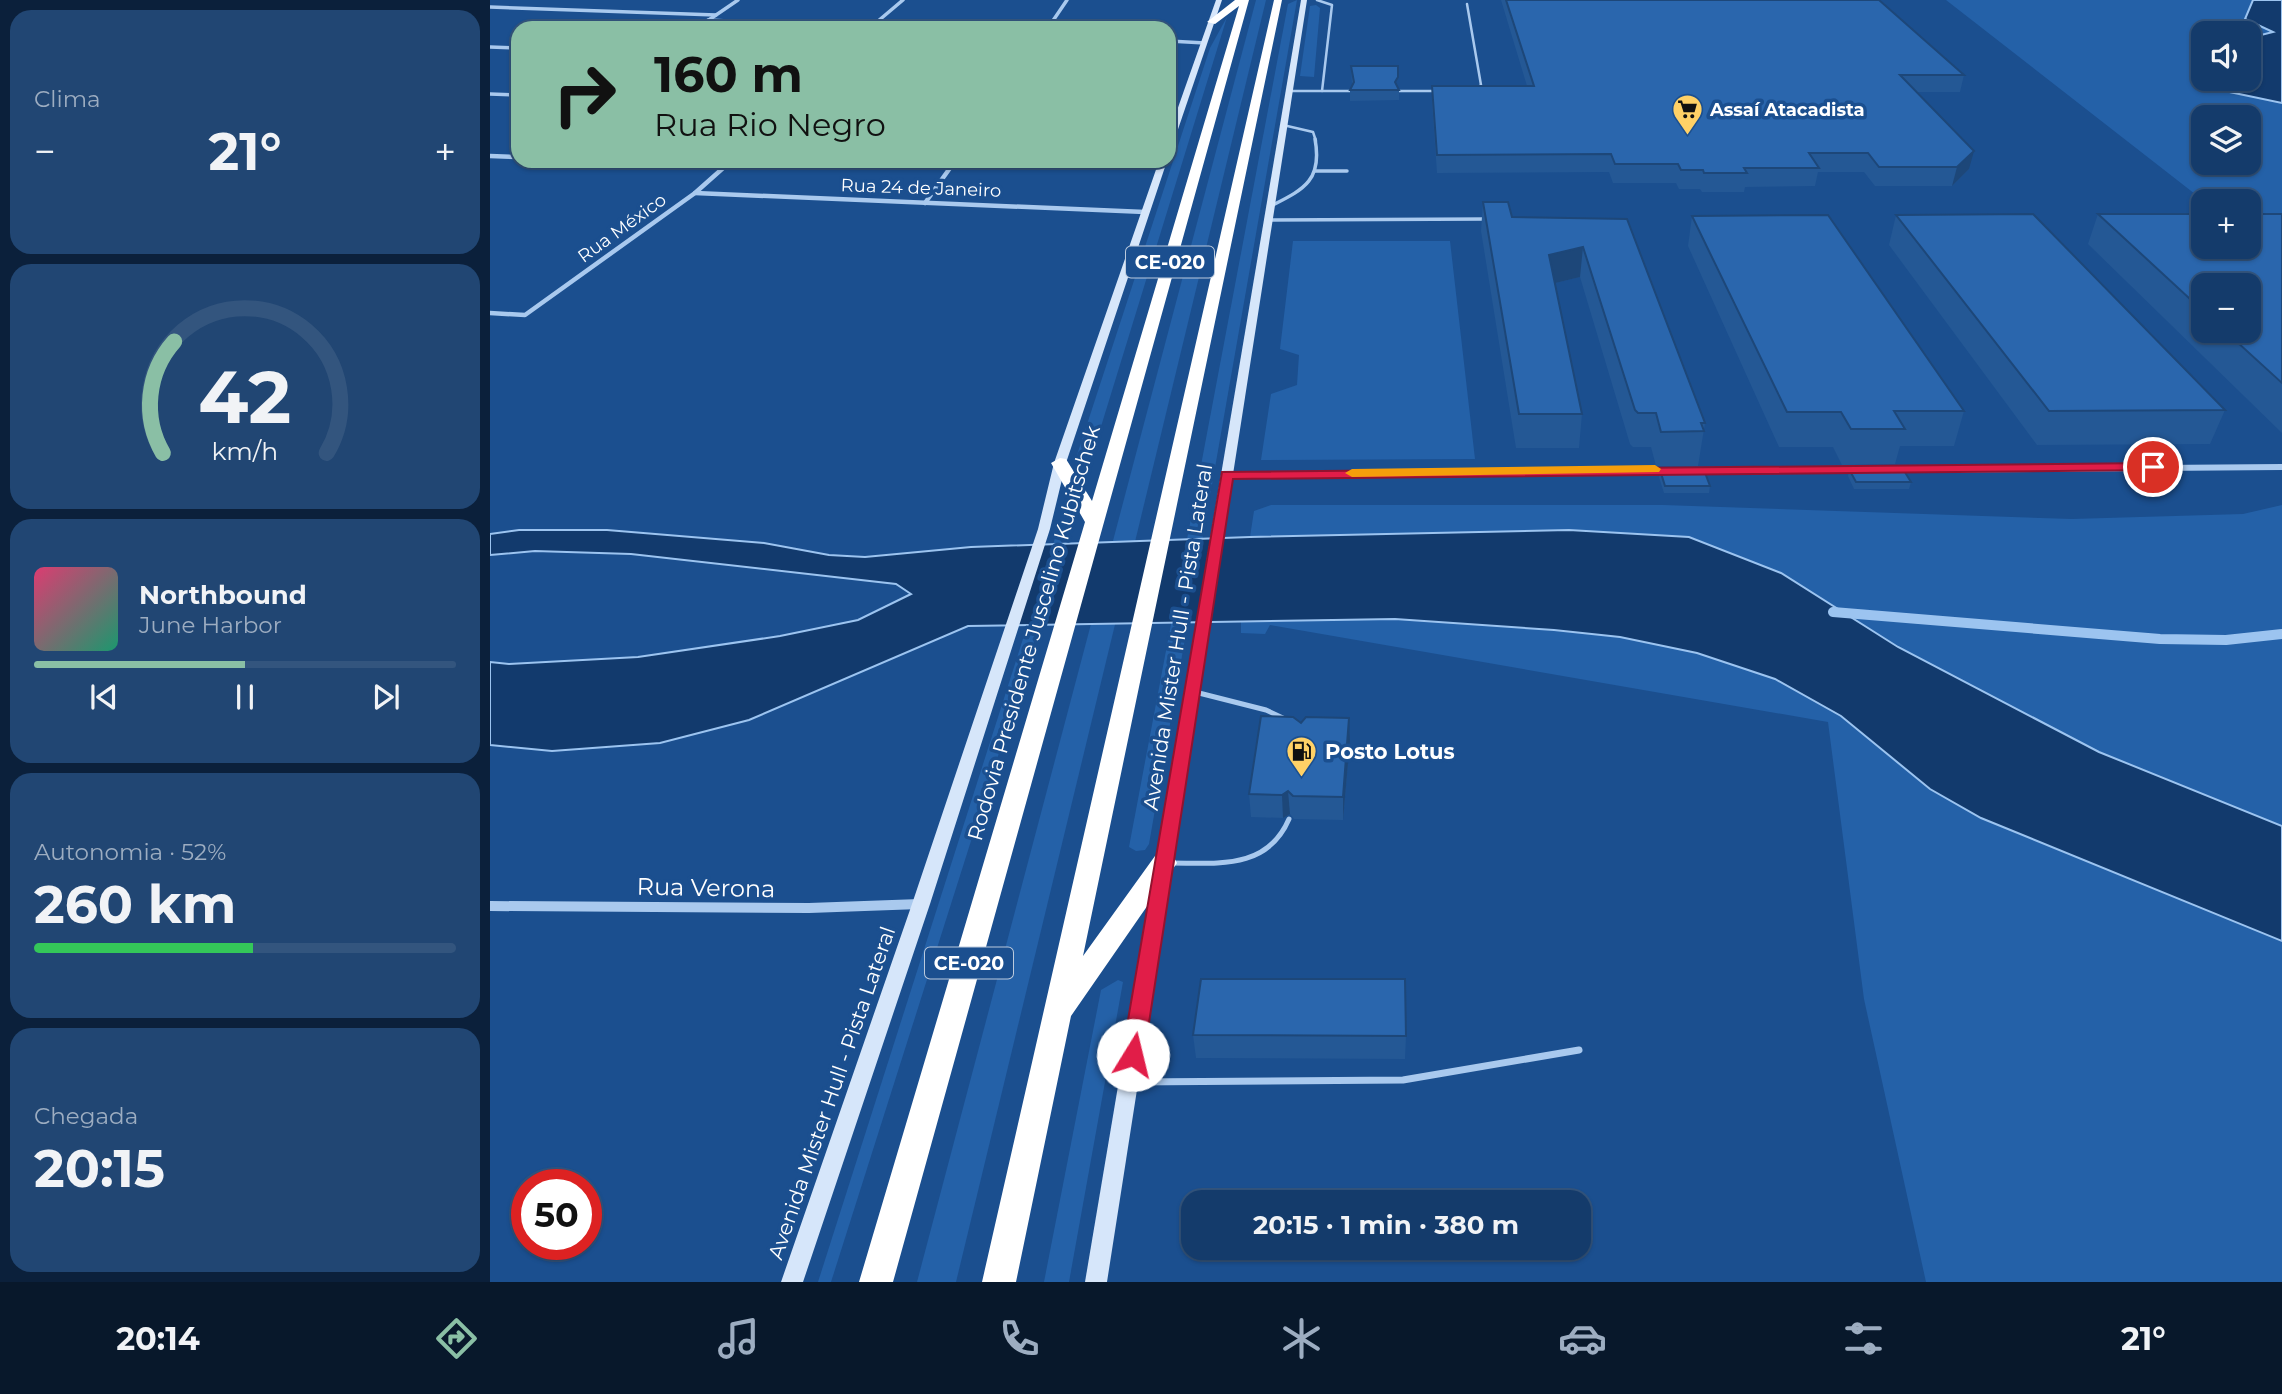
<!DOCTYPE html>
<html lang="pt">
<meta charset="utf-8">
<style>
:root{--surface:#143b6b;--page:#214673;--text:#f1f3f6;--muted:#9dadc1;--line:#33557e;--accent:#8abfa5}
body{margin:0;font-family:Montserrat,sans-serif;background:var(--page);color:var(--text);height:100vh;display:flex;flex-direction:column;font-size:26px;white-space:nowrap}
*{box-sizing:border-box;margin:0}
p{font-size:23px;color:var(--muted)}
.icon{flex:none;width:38px;height:38px;fill:none;stroke:currentColor;stroke-width:2;stroke-linecap:round;stroke-linejoin:round}
.map{position:relative;flex:1;overflow:hidden}
.details{display:flex;flex-direction:column;gap:10px;padding:10px;background:#0b203b;width:490px}
.details>*{flex:none}
.guide{position:absolute;left:21px;top:21px;width:665px;height:147px;border-radius:21px;box-shadow:0 2px 5px #0004,0 0 0 2px var(--line);background:#8abfa5;color:#111;overflow:hidden}
.fabs{position:absolute;left:1701px;top:21px;display:grid;gap:14px}
.fabs a{display:grid;place-items:center;width:70px;height:70px;border-radius:14px;background:var(--surface);box-shadow:0 2px 5px #0004,0 0 0 2px var(--line);font-size:35px}
.speed{position:absolute;left:21px;top:1169px;display:flex;gap:14px;font-size:35px;font-weight:700;text-align:center}
.speed>*{display:grid;place-content:center;width:91px;height:91px;border-radius:50%;background:var(--surface);box-shadow:0 2px 5px #0004,0 0 0 2px var(--line);line-height:1}
.speed .limit{border:10px solid #d22;background:#fff;color:#111}
.pin{position:absolute;display:grid;place-items:center;width:60px;height:60px;color:#fff;margin:-30px;border:4px solid #fff;border-radius:50%;box-shadow:0 2px 7px #0007}
.me{position:absolute;width:77px;margin:-38px;rotate:9deg;stroke-linejoin:round;filter:drop-shadow(0 0 5px #0008)}
.turn{display:flex;align-items:center;gap:24px;height:147px;padding:0 28px;font-size:32px}
.turn .icon{width:91px;height:91px;stroke-width:2.5}
.turn b{display:block;font-size:49px;line-height:60px}
.big{font-size:52px;font-weight:700;line-height:1.1}
.details .tile{flex:1;display:flex;flex-direction:column;justify-content:center;gap:10px;min-width:0;padding:0 24px;border-radius:21px;background:var(--page)}
.details .dial{align-items:center;gap:0}
.dial svg{height:182px;overflow:visible;fill:none;stroke:var(--line);stroke-width:7;stroke-linecap:round;text-anchor:middle}
.dial text{fill:var(--text);stroke:none}
.song{display:flex;align-items:center;gap:21px}
.cover{width:84px;height:84px;border-radius:10px;background:linear-gradient(135deg,hsl(340 70% 55%),hsl(160 70% 35%))}
.played{height:7px;border-radius:4px;background:linear-gradient(90deg,var(--accent) 50%,var(--line) 50%)}
.keys{display:flex;justify-content:space-around;direction:ltr}
.heat{display:flex;justify-content:space-between;align-items:center;font-size:38px;direction:ltr}
.charge{height:10px;border-radius:5px;background:linear-gradient(90deg,#34c759 52%,var(--line) 0)}
.trip{position:absolute;left:691px;top:1190px;width:410px;height:70px;border-radius:21px;background:var(--surface);box-shadow:0 2px 5px #0004,0 0 0 2px var(--line);font-weight:700;line-height:70px;text-align:center}
.menu{display:flex;height:112px;justify-content:space-around;align-items:center;background:#08182b;color:var(--muted)}
.menu .icon{width:49px;height:49px}
.menu .current{color:var(--accent)}
.menu b{font-size:32px;color:var(--text)}
main{display:flex;flex:1;min-height:0}
.map>svg:first-child{display:block}
</style>
<main>
<section class="details">
<div class="tile"><p>Clima</p>
<div class="heat"><a>−</a><b class="big">21°</b><a>+</a></div>
</div>
<div class="tile dial"><svg viewBox="0 0 100 80">
<path d="M14 69A42 42 0 1 1 86 69"/>
<path d="M14 69A42 42 0 0 1 19 20" stroke="#8abfa5"/>
<text x="50" y="56" font-size="32" font-weight="700">42</text>
<text x="50" y="72" font-size="11">km/h</text>
</svg></div>
<div class="tile">
<div class="song"><i class="cover"></i><div><b>Northbound</b><p>June Harbor</p></div></div>
<div class="played"></div>
<div class="keys"><svg class="icon" aria-label="previous" viewBox="0 0 24 24"><path d="M18 5L8 12l10 7zM5 5v14"/></svg><svg class="icon" aria-label="pause" viewBox="0 0 24 24"><path d="M8 5v14M16 5v14"/></svg><svg class="icon" aria-label="next" viewBox="0 0 24 24"><path d="M6 5l10 7-10 7zM19 5v14"/></svg></div>
</div>
<div class="tile"><p>Autonomia · 52%</p><b class="big">260 km</b><div class="charge"></div></div>
<div class="tile"><p>Chegada</p><b class="big">20:15</b></div>
</section>
<div class="map">
<svg width="1792" height="1282" viewBox="0 0 1792 1282">
<rect width="100%" height="100%" fill="#1b4f8f"/>
<g fill="#2461a8" fill-rule="evenodd">
<polygon points="766,0 776,0 466,1282 427,1282"/>
<polygon points="807,0 659,844 655,850 646,851 639,847 798,4"/>
<path d="M1456,0H1763L1756,19L1784,32L1759,38V33H1713V79H1726L1736,91L1792,103V219L1759,220V201H1714ZM1713,117H1759V163H1713Z"/>
<polygon points="826,5 830,8 824,77 810,76 820,6"/>
<polygon points="737,17 601,459 586,458 720,48"/>
<polygon points="803,241 960,241 985,459 771,460 781,394 807,385 809,355 790,349"/>
<polygon points="781,505 1173,505 1582,519 1753,514 1792,505 1792,826 1609,752 1408,647 1291,573 1079,530 760,537 764,511"/>
<polygon points="567,532 574,548 341,1282 328,1282"/>
<polygon points="906,619 978,622 1130,637 1207,653 1285,679 1351,716 1440,789 1491,818 1792,941 1792,1282 1436,1282 1374,999 1338,722 780,625 775,634 751,633 751,621"/>
<polygon points="628,980 633,982 579,1282 554,1282 611,990"/>
</g>
<g fill="#123a6d" stroke="#9cc4f0" stroke-width="2">
<polygon points="1763,0 1792,0 1792,103 1735,91 1726,79 1759,79 1759,38 1783,32 1755,19"/>
<polygon points="29,530 117,530 274,543 339,555 375,557 481,547 760,537 1079,530 1199,537 1291,573 1408,647 1609,752 1792,826 1792,941 1491,818 1440,789 1351,716 1285,679 1207,653 1130,637 1064,630 905,619 478,626 259,720 170,743 62,751 0,745 0,662 19,664 148,657 290,636 368,620 421,594 406,584 141,554 45,551 0,555 0,534"/>
</g>
<g fill="none" stroke-linecap="round" stroke-linejoin="round">
<polyline stroke="#9cc4f0" stroke-width="10" points="1343,612 1670,639 1736,640 1792,634"/>
<g stroke="#a9c9ee" stroke-width="2.5">
<polyline points="827,0 842,5 832,91"/>
<polyline points="977,4 991,85 985,90"/>
<polyline points="799,91 860,91"/>
<polyline points="909,91 947,91"/>
<polyline points="793,125 823,132 826,141"/>
</g>
<g stroke="#a9c9ee" stroke-width="3.5">
<polyline points="825,171 857,171"/>
<path d="M779,207C812,190 833,182 825,139"/>
<polyline points="778,220 998,219"/>
</g>
<g stroke="#a9c9ee" stroke-width="5">
<polyline points="705,692 776,710 795,719"/>
<path d="M681,863C728,863 777,870 799,819"/>
</g>
<polyline stroke="#a9c9ee" stroke-width="7" points="642,1082 913,1080 1089,1050"/>
<g stroke="#a9c9ee" stroke-width="3.5">
<polyline points="0,7 226,15"/>
<polyline points="218,20 387,28"/>
<polyline points="381,27 413,0"/>
<polyline points="207,28 248,0"/>
<polyline points="558,28 577,0"/>
<polyline points="679,41 715,43"/>
<polyline points="0,47 28,48"/>
<polyline points="0,94 28,95"/>
</g>
<g stroke="#a9c9ee" stroke-width="4.5">
<polyline points="0,156 28,157"/>
<polyline points="205,193 655,212"/>
<polyline points="435,203 465,161"/>
<polyline points="0,313 35,315 205,193 241,161"/>
</g>
<polyline stroke="#a9c9ee" stroke-width="6" points="737,475 1792,467"/>
<polyline stroke="#a9c9ee" stroke-width="10" points="0,906 319,908 430,904"/>
<g fill="#d6e6fa" fill-rule="evenodd">
<polygon points="726,0 732,0 683,144 679,146 679,133"/>
<polygon points="811,0 817,0 617,1282 595,1282"/>
<polygon points="669,161 677,161 576,463 560,529 440,904 313,1282 291,1282 422,904 548,529 564,463"/>
</g>
<g fill="#fff" fill-rule="evenodd">
<polygon points="745,0 759,0 403,1282 369,1282 595,522 561,463 570,458 576,459 602,501 749,6 725,24 717,22"/>
<polygon points="784,0 792,0 593,956 665,856 674,853 683,856 687,863 581,1016 526,1282 492,1282"/>
</g>
</g>
<g fill="#245895" fill-rule="evenodd">
<polygon points="1011,0 1389,0 1474,75 1470,92 1426,92 1479,169 1462,186 1385,186 1374,172 1328,172 1325,186 1255,187 1254,192 1212,192 1210,189 1189,189 1186,183 1123,183 1119,172 947,173 942,103 942,86 1037,86"/>
<polygon points="861,66 908,88 909,90 909,100 860,101 860,90 862,85"/>
<polygon points="993,202 1022,217 1137,219 1215,423 1208,466 1166,466 1161,447 1143,447 1140,444 1090,277 1065,283 1092,414 1089,448 1026,448 991,231"/>
<path d="M1608,214H1792V433L1598,244ZM1713,285L1759,331H1713Z"/>
<polygon points="1406,215 1735,410 1720,444 1547,445 1399,245"/>
<polygon points="1202,216 1474,411 1464,446 1410,446 1405,464 1352,465 1343,447 1289,447 1198,246"/>
<polygon points="1359,469 1421,482 1419,489 1364,489 1358,476"/>
<polygon points="1170,470 1220,486 1219,493 1174,493 1169,477"/>
<polygon points="811,723 860,741 853,820 804,819 800,814 793,818 761,817 759,794"/>
<polygon points="703,1035 916,1036 915,1059 706,1058"/>
</g>
<g fill="#1d4779">
<polygon points="1484,151 1479,169 1462,186 1467,167"/>
<polygon points="1093,247 1090,277 1057,285 1059,255"/>
<polygon points="859,718 860,741 853,820 853,797"/>
<polygon points="798,791 800,814 793,818 792,795"/>
</g>
<g fill="#2a66ad" stroke="#1d4779" stroke-width="2">
<polygon points="1016,0 1389,0 1474,75 1410,75 1484,151 1467,167 1389,167 1378,153 1319,153 1329,168 1254,168 1257,173 1214,173 1213,170 1191,170 1188,164 1125,164 1121,154 947,155 942,86 1044,86"/>
<polygon points="861,66 908,66 908,77 905,82 909,90 860,90 864,82"/>
<polygon points="993,202 1018,202 1022,217 1137,219 1215,423 1211,423 1214,431 1171,432 1166,413 1148,413 1145,410 1093,247 1059,255 1092,414 1029,414"/>
<polygon points="1543,214 1735,410 1559,411 1406,215"/>
<polygon points="1608,214 1713,214 1713,247 1759,247 1759,214 1792,214 1792,383 1735,331 1759,331 1759,285 1713,285 1713,311"/>
<polygon points="1338,215 1474,411 1404,411 1415,429 1361,429 1351,412 1297,412 1202,216"/>
<polygon points="1359,469 1413,469 1421,482 1366,482"/>
<polygon points="1170,470 1214,470 1220,486 1175,486"/>
<polygon points="771,716 803,717 811,723 816,717 859,718 853,797 803,796 798,791 792,795 759,794"/>
<polygon points="711,979 915,979 916,1036 703,1035"/>
</g>
<polygon fill="#e11d48" stroke="#92132f" stroke-width="2" points="1663,463 1669,467 1667,470 743,479 654,1055 651,1061 643,1064 636,1061 632,1055 732,472"/>
<polygon fill="#f59e0b" points="1165,465 1171,469 1169,472 862,477 855,473 862,469"/>
<defs>
<symbol id="supermarket-pin" viewBox="-11 -11 22 30"><path d="M0 17L-7.5 6A9.5 9.5 0 1 1 7.5 6Z" fill="#ffd166" stroke="#1b4f8f"/><path d="M-6-5.5h2.5l.6 2H6L4.5 2H-2.5L-4.4-4H-6ZM-1.5 3.2a1.3 1.3 0 1 0 .1 0ZM3 3.2a1.3 1.3 0 1 0 .1 0Z" fill="#111"/></symbol>
<symbol id="fuel-pin" viewBox="-11 -11 22 30"><path d="M0 17L-7.5 6A9.5 9.5 0 1 1 7.5 6Z" fill="#ffd166" stroke="#1b4f8f"/><path d="M-5.5-6h7V0h2V4h1.3V-2.5L3-4.5l.8-.8L6-3V5H2.5V1h-1V6h-7ZM-4.2-4.7v3.2H.2V-4.7Z" fill="#111"/></symbol>
</defs>
<g fill-rule="evenodd">
<use href="#supermarket-pin" x="1180" y="92" width="35" height="47"/>
<use href="#fuel-pin" x="794" y="734" width="35" height="47"/>
</g>
<g text-anchor="middle" stroke-width="7" stroke-linejoin="round" paint-order="stroke">
<g font-size="18" font-weight="bold" fill="#fff" stroke="#1b4f8f" text-anchor="start">
<text x="1220" y="116">Assaí Atacadista</text>
</g>
<g font-size="18" fill="#fff" stroke="#1b4f8f">
<text transform="translate(431 188) rotate(2)" y="6">Rua 24 de Janeiro</text>
<text transform="translate(132 228) rotate(-36)" y="6">Rua México</text>
</g>
<g fill="#1b4f8f" stroke="#bbcadd" stroke-width="2">
<rect x="636" y="246.5" width="88" height="31" rx="5"/>
<rect x="435" y="947.5" width="88" height="31" rx="5"/>
</g>
<g font-size="19" font-weight="bold" fill="#fff">
<text x="680" y="269">CE-020</text>
<text x="479" y="970">CE-020</text>
</g>
<g font-size="21" fill="#fff" stroke="#1b4f8f">
<text transform="translate(544 633) rotate(-74)" y="7">Rodovia Presidente Juscelino Kubitschek</text>
<text transform="translate(688 637) rotate(-81)" y="7">Avenida Mister Hull - Pista Lateral</text>
<text transform="translate(342 1093) rotate(-71)" y="7">Avenida Mister Hull - Pista Lateral</text>
</g>
<g font-size="21" font-weight="bold" fill="#fff" stroke="#1b4f8f" text-anchor="start">
<text x="835" y="759">Posto Lotus</text>
</g>
<g font-size="24" fill="#fff" stroke="#1b4f8f">
<text transform="translate(216 888) rotate(1)" y="8">Rua Verona</text>
</g>
</g>
</svg>
<div class="fabs">
<a><svg class="icon" aria-label="sound" viewBox="0 0 24 24"><path d="M4 9h4l5-4v14l-5-4H4zM17 9q2 3 0 6"/></svg></a>
<a><svg class="icon" aria-label="layers" viewBox="0 0 24 24"><path d="M12 4l9 5-9 5-9-5zM3 14l9 5 9-5"/></svg></a>
<a>+</a>
<a>−</a>
</div>
<div class="speed"><div class="limit">50</div></div>
<div class="pin" style="left:1663px;top:467px;background:#d93025"><svg class="icon" aria-label="arrive" viewBox="0 0 24 24"><path d="M6 21V4h12l-3 4 3 4H6"/></svg></div>
<svg class="me" style="left:643px;top:1055px" viewBox="-20 -20 40 40"><circle r="19" fill="#fff"/><path d="M0-13L10 11 0 6-10 11z" fill="#e11d48"/></svg>
<div class="trip">20:15 · 1 min · 380 m</div>
<div class="guide">
<div class="turn"><svg class="icon" aria-label="right" viewBox="0 0 24 24"><path d="M7 20v-9h11M14 6l5 5-5 5"/></svg><div><b>160 m</b>Rua Rio Negro</div></div>
</div>
</div>
</main>
<nav class="menu">
<b>20:14</b>
<svg class="icon current" aria-label="directions" viewBox="0 0 24 24"><path d="M12 3l9 9-9 9-9-9zM9 14v-3h6M13 9l2 2-2 2"/></svg>
<svg class="icon" aria-label="music" viewBox="0 0 24 24"><path d="M9 18V5l10-2v13"/><circle cx="6" cy="18" r="3"/><circle cx="16" cy="16" r="3"/></svg>
<svg class="icon" aria-label="phone" viewBox="0 0 24 24"><path d="M5 4h4l2 5-3 2q2 4 5 5l2-3 5 2v4C11 20 4 13 5 4z"/></svg>
<svg class="icon" aria-label="climate" viewBox="0 0 24 24"><path d="M12 3v18M4 7l16 10M4 17L20 7"/></svg>
<svg class="icon" aria-label="car" viewBox="0 0 24 24"><path d="M5 17H2v-5l4-1 3-4h7l3 4 3 1v5h-3M9 17h6M6 11h13"/><circle cx="7" cy="17" r="2"/><circle cx="17" cy="17" r="2"/></svg>
<svg class="icon" aria-label="filters" viewBox="0 0 24 24"><path d="M4 7h16M4 17h16"/><circle cx="9" cy="7" r="2"/><circle cx="15" cy="17" r="2"/></svg>
<b>21°</b>
</nav>
